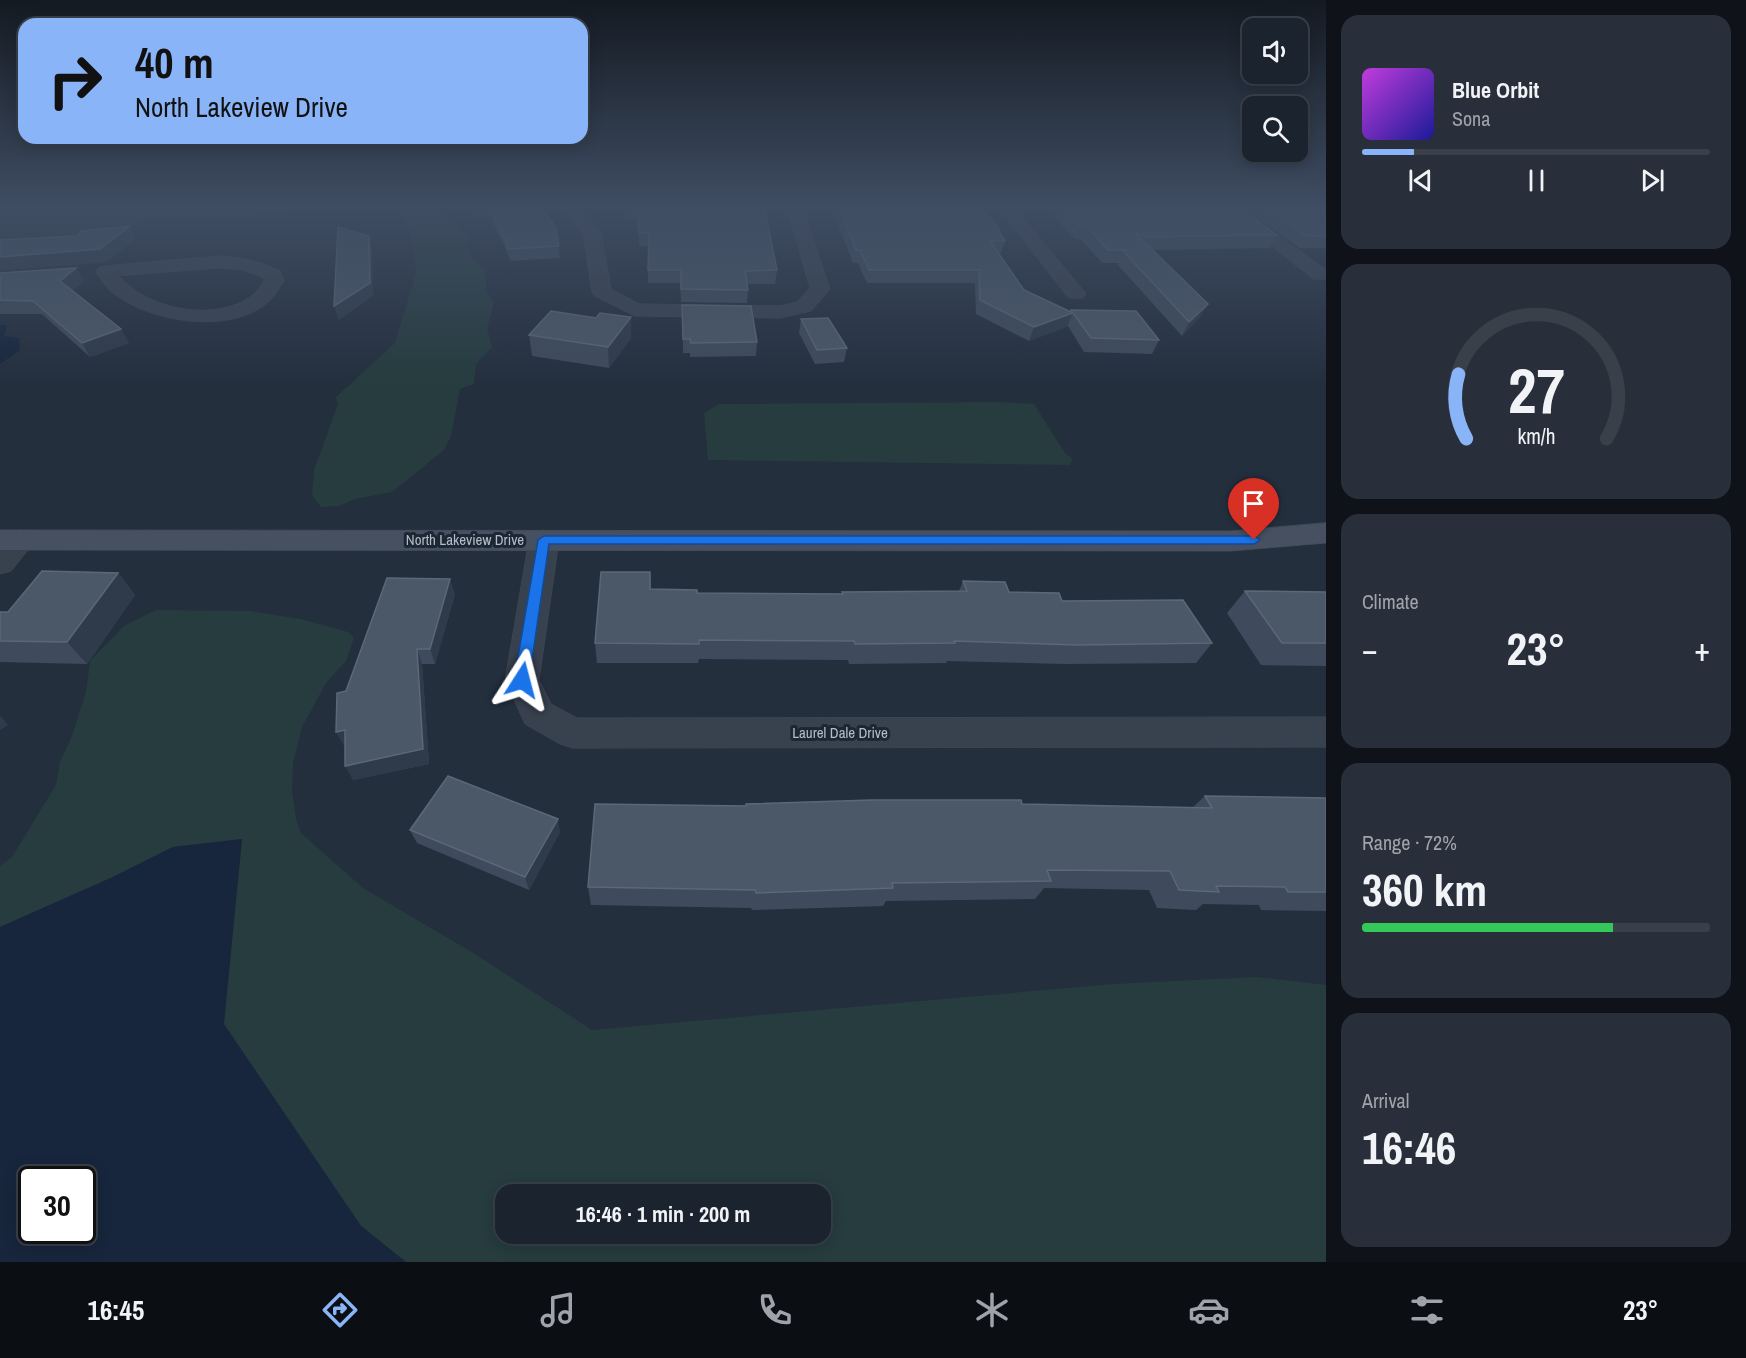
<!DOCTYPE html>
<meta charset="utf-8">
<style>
:root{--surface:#1b232e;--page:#282f3a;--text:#f1f3f6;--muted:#a0a4aa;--line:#39404a;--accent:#8ab4f8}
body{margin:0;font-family:"Archivo Narrow",sans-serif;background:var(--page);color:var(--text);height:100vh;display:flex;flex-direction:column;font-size:22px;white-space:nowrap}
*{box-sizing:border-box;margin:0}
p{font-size:20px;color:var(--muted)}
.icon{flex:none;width:33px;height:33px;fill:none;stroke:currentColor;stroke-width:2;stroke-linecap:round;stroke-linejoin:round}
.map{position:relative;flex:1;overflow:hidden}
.details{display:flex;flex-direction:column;gap:15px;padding:15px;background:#0f1319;width:420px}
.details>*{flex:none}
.guide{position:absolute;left:18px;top:18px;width:570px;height:126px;border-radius:18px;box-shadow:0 3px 15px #0003,0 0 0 2px var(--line);background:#8ab4f8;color:#111;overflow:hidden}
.fabs{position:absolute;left:1242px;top:18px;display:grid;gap:12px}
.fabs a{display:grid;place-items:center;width:66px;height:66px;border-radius:12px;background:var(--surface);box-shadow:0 3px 15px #0003,0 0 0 2px var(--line);font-size:30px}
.speed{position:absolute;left:18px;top:1166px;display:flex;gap:12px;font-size:30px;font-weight:700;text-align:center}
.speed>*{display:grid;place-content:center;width:78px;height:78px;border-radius:50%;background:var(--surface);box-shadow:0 3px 15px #0003,0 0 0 2px var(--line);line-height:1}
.speed .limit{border:3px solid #111;border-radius:9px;background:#fff;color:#111}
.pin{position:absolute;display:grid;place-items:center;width:51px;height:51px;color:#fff;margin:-62px -26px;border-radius:50% 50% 50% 0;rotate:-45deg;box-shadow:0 0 6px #0007}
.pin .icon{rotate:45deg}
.me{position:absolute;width:66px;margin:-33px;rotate:9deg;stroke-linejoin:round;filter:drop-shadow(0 0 4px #0008)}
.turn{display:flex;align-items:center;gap:21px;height:126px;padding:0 18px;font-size:27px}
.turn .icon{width:78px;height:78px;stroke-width:2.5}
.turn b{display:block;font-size:42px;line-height:51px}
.big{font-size:45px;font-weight:800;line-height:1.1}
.details .tile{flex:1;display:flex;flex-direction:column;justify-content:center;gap:9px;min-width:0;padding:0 21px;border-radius:18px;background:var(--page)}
.details .dial{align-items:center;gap:0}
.dial svg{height:156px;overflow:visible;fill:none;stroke:var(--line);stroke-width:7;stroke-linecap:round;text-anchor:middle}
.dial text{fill:var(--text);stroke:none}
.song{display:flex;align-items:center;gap:18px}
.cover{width:72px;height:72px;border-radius:9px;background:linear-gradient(135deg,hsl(290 70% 55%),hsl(240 70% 35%))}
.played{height:6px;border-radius:3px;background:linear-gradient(90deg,var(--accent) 15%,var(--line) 15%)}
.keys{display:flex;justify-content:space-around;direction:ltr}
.heat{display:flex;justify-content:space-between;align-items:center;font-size:33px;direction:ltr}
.charge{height:9px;border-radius:4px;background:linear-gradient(90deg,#34c759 72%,var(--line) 0)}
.trip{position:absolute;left:495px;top:1184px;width:336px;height:60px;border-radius:18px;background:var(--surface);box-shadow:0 3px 15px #0003,0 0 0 2px var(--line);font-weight:800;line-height:60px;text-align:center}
.tab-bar{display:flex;height:96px;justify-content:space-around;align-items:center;background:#0b0e12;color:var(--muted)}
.tab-bar .icon{width:42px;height:42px}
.tab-bar .selected{color:var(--accent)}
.tab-bar b{font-size:27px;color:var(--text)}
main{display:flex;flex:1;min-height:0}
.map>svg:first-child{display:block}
</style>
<main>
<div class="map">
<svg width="1326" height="1262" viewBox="0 0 1326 1262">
<rect width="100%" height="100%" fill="#242f3e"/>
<g fill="#263c3f" fill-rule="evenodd">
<polygon points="0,206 355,206 236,217 167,215 96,237 0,244"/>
<polygon points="385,206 434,206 466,235 471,257 485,271 487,292 494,303 487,328 492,347 476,364 474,384 460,389 451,436 444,450 392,492 355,499 339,506 321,507 312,495 314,470 338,404 336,397 395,343 416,273 414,248 404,216"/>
<polygon points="998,402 1034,404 1065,453 1073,459 1070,465 708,460 704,413 719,404"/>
<path d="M156,610L249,611L301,619L348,632L354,638L346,661L326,683L302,727L293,763L292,790L296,819L301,833L363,888L475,954L592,1030L1113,984L1256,977L1326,985V1262H406L361,1226L223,1024L242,839L173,847L113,877L0,927V866L12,857L56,785L60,762L72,736L86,692L90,661L124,626ZM506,1194H820V1233H506Z"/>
</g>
<g fill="#17263c" fill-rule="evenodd">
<polygon points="0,325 7,325 4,336 19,338 20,350 0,364"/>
<path d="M242,839L224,1024L361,1226L406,1262H0V927L113,877L173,847ZM32,1179H82V1230H32Z"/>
</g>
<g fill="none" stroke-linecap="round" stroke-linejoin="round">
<defs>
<g id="street">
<polygon points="562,206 578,206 601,233 611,289 639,304 780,306 797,302 810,288 786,206 802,206 830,289 811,311 780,318 635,316 595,296 592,292 583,234"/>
<polygon points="997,206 1013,206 1083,290 1086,294 1083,298 1069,298"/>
<polygon points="1220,206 1238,206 1326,270 1326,279 1314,279"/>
<path d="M218,256C240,257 260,261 280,271L284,281C279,288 274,298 267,303C228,335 150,322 113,293C106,288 101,279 96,272L98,268L105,266ZM218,268L244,270L264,278V281C261,285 257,292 253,295C216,323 148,310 119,276Z"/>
<polygon points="21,530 31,533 36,540 11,571 0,574 0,545 11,533"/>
<polygon points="544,530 554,533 559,540 539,680 551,704 577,718 1326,717 1326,747 573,748 560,744 525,724 505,680 529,540 534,533"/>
</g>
<polygon id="secondary" points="1326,523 1326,543 1231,551 0,550 0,530 1231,531"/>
</defs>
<use href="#street" stroke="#414a57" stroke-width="1"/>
<use href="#secondary" stroke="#414a57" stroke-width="1"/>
<use href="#street" fill="#38414e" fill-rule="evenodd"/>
<use href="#secondary" fill="#465061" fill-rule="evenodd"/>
</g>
<g fill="#3f4b5c">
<polygon points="468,206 541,206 556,228 560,258 511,261 489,214 474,216"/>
<polygon points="623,206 764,206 777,270 775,284 747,284 748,290 747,303 681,302 680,283 648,283 648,246 639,246 637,219 623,219"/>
<polygon points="831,206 981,206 1005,241 1001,253 999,253 1024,290 1070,312 1071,310 1159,340 1152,354 1084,352 1068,326 1029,341 976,314 975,283 867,283 858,263 853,263"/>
<polygon points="1044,206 1238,206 1277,235 1270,248 1153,250 1208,304 1200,317 1182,336 1118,265 1119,263 1102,263 1081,239 1075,239"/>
<polygon points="1241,206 1326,206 1326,248 1300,248"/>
<polygon points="76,268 84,281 72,291 129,343 90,357 42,314 0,314 0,273"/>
<polygon points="682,305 757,342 756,356 690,357 690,353 683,353"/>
<polygon points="596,318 631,338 609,368 532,356 529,335"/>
<polygon points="801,319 847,348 844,362 815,364 799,333"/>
<polygon points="650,572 651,589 697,593 842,594 842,592 959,591 963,581 1009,592 1062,601 1212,643 1196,663 1065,664 947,661 946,663 849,664 848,660 699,659 698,663 597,663 595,643"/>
<polygon points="118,573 135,595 87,664 0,662 0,612 8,612"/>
<polygon points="1245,591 1326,592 1326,666 1261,665 1227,613"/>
<polygon points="455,594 435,664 422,664 429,764 353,780 345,746 344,746 346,691"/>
<polygon points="1205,796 1326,798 1326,911 1261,910 1259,905 1203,904 1196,910 1157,908 1149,890 1044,888 1035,899 886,901 883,906 752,910 751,908 591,905 588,887 745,806 746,804 1022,804 1192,808"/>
<polygon points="410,830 560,832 529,890 417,843"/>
</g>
<g fill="#2f3b4b">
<polygon points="472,206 488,206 489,214 474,216"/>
<polygon points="130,226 136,239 107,262 0,271 0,257"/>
<polygon points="369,236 372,249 373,296 339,320 334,306"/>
<polygon points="76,268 84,281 68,295 60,281"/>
<polygon points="1208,304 1200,317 1182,336 1189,322"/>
<polygon points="1073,313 1067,327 1029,341 1034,327"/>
<polygon points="631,317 631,338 609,368 608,347"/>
<polygon points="121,329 129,343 90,357 82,343"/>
<polygon points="118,573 135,595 87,664 67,642"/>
<polygon points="450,579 455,594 435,664 430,649"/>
<polygon points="417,649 422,664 429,764 353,780 345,766"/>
<polygon points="0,715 8,725 0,730"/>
<polygon points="345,730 353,744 344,746 336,732"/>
<polygon points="558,819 560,832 529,890 525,877"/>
</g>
<g fill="#4b5868" stroke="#5c6777" stroke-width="1.5">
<polygon points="489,206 541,206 556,228 559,246 509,249"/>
<polygon points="623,206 764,206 777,270 745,271 748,290 681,289 681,270 648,270 649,233 639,233 637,207 623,207"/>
<polygon points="838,206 981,206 997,227 1005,241 990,241 1024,290 1073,313 1034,327 980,300 979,270 869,270 860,250 856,250"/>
<polygon points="1060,206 1238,206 1277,235 1146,237 1135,233 1208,304 1189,322 1124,252 1126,250 1108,250 1086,226 1080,226"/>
<polygon points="1265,206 1326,206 1326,236 1307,236"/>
<polygon points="130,226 100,249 0,257 0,240 77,236 81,231"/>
<polygon points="338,227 369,236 370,283 334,306"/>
<polygon points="76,268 60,281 121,329 82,343 33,301 0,300 0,273"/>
<polygon points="682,305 751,306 757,342 691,343 690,339 683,339"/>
<polygon points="1071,310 1136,311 1159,340 1091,338"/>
<polygon points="551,311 596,318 600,313 631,317 608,347 529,335"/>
<polygon points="828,318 847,348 817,350 801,319"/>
<polygon points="42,571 118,573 67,642 0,641 0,612 8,612"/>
<polygon points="601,572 650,572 650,589 697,590 697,593 843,594 842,592 967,591 963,581 1005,582 1009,592 1059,593 1062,601 1183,600 1212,643 1077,645 954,641 955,643 855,644 854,641 699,640 699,644 595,643"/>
<polygon points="387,578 450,579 430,649 417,649 423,749 345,766 345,730 336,732 337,693 346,691"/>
<polygon points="1245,591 1326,592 1326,643 1282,643"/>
<polygon points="448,776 558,819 525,877 410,830"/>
<polygon points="1205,796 1326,798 1326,892 1288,892 1285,887 1216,886 1219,892 1179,890 1170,871 1047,870 1051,881 892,883 893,888 756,893 755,890 588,887 595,804 746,806 746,804 872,800 1021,800 1022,804 1212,808"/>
</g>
<linearGradient id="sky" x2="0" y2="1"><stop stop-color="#141a22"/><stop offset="0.54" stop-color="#3f4d63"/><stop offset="1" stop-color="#3f4d63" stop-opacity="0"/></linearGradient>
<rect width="1326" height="382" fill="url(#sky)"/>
<polygon fill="#1a73e8" stroke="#114b97" stroke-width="1.5" points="544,536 1254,536 1260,540 1254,544 549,544 529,680 527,684 517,684 514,680 538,540"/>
<g text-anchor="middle" stroke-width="6" stroke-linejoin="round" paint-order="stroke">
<g font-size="15" fill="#b4bcc9" stroke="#1d2633">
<text x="465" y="545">North Lakeview Drive</text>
<text x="840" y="738">Laurel Dale Drive</text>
</g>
</g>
</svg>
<div class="fabs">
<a><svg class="icon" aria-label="sound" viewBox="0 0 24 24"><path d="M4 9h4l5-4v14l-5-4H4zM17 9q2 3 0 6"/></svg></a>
<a><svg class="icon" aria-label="search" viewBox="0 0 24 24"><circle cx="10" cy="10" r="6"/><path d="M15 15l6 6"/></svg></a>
</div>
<div class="speed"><div class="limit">30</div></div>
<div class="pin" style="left:1254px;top:540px;background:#d93025"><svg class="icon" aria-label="arrive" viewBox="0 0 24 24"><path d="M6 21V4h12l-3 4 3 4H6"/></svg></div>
<svg class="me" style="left:522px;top:680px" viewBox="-20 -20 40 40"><path d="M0-17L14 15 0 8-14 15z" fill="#1a73e8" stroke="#fff" stroke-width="4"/></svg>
<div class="trip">16:46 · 1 min · 200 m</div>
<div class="guide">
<div class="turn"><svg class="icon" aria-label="right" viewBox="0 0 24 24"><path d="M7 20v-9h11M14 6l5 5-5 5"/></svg><div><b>40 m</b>North Lakeview Drive</div></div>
</div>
</div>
<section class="details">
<div class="tile">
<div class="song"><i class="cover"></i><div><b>Blue Orbit</b><p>Sona</p></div></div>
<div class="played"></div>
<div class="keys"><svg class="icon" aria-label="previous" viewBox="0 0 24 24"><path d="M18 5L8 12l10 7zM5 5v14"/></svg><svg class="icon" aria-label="pause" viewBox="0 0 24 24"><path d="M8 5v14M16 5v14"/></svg><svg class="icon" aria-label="next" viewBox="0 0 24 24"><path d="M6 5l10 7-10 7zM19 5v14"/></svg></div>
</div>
<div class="tile dial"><svg viewBox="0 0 100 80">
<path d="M14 69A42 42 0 1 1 86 69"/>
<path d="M14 69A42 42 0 0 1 10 36" stroke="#8ab4f8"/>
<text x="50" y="56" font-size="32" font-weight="700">27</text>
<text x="50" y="72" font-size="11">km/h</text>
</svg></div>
<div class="tile"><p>Climate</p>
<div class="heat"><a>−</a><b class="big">23°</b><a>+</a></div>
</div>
<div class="tile"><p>Range · 72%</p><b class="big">360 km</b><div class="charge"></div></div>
<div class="tile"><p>Arrival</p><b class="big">16:46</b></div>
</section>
</main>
<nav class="tab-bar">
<b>16:45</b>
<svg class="icon selected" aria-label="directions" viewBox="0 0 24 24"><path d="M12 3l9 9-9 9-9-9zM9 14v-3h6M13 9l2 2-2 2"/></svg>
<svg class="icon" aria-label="music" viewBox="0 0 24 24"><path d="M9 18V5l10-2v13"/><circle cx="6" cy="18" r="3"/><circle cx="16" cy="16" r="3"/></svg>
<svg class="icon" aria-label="phone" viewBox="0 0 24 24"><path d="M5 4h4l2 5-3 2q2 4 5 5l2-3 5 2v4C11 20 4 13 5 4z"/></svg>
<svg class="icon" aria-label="climate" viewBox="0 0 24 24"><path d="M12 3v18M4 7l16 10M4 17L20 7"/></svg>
<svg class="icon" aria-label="car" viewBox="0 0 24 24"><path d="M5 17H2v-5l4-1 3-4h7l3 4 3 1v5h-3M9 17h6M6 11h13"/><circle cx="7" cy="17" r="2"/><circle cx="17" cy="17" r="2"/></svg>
<svg class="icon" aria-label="filters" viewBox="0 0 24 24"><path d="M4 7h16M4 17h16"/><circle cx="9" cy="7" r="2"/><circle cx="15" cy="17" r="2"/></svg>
<b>23°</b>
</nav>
